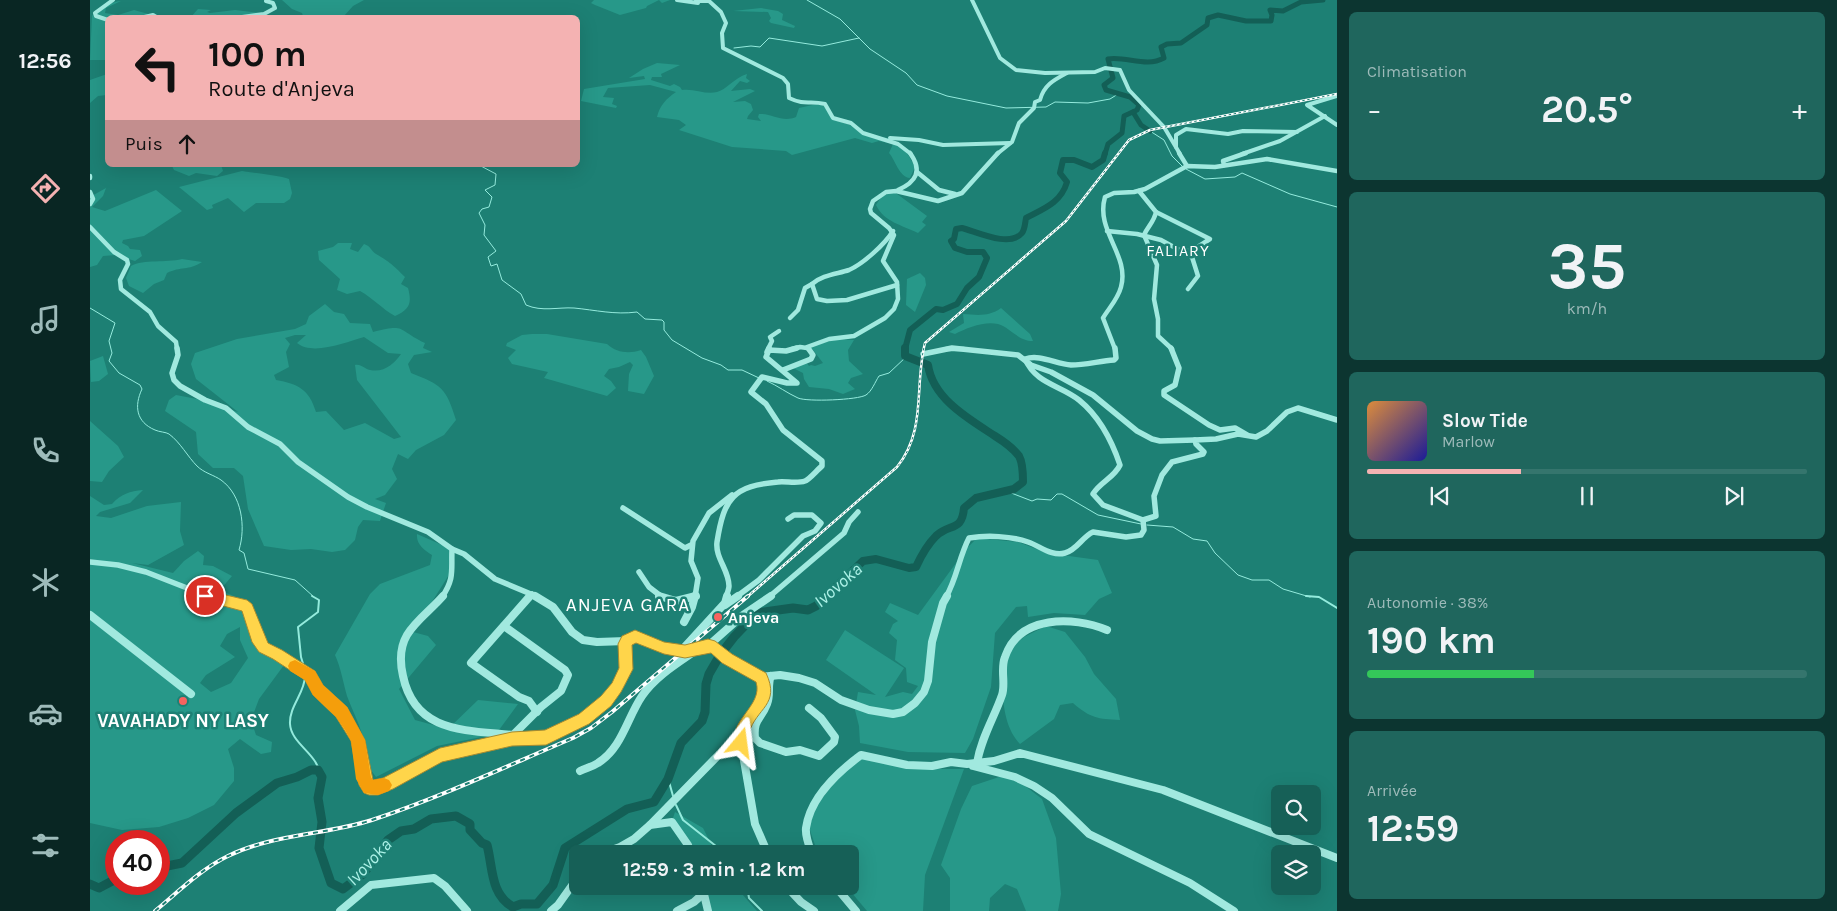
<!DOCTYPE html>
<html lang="fr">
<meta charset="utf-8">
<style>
:root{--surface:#166057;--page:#1f665d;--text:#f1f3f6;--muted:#9ebbba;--line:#35756d;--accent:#f4b2b2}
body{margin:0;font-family:Karla,sans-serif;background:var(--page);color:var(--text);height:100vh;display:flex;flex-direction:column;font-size:19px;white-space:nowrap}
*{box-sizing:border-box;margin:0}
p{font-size:16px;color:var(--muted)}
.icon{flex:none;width:28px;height:28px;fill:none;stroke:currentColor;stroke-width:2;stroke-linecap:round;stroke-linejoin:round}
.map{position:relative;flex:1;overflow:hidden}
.drawer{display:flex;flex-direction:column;gap:12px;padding:12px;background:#0c3530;width:500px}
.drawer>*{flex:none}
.guide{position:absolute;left:15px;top:15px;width:475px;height:152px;border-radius:8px;box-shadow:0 5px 20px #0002;background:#f4b2b2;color:#111;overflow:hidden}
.tools{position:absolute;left:1181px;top:785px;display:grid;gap:10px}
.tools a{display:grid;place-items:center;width:50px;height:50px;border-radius:8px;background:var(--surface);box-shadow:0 5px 20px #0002;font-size:25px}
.speed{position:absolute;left:15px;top:830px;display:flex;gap:10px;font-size:25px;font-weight:700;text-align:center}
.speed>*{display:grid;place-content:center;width:65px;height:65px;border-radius:50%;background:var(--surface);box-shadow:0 5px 20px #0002;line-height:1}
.speed .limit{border:8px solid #d22;background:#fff;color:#111}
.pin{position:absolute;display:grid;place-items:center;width:42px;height:42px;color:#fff;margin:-21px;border:2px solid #fff;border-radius:50%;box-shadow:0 1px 5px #0007}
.me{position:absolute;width:55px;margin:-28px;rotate:16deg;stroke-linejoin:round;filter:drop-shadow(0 0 4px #0008)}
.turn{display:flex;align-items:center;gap:18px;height:105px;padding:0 20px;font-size:22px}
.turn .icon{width:65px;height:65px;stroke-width:2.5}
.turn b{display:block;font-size:35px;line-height:42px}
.then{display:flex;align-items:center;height:48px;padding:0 20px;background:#0003;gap:10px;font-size:19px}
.big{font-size:38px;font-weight:700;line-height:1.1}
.drawer .tile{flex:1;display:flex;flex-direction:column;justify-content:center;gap:8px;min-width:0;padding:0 18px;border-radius:8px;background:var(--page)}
.drawer .dial{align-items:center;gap:0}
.dial b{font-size:65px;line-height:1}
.song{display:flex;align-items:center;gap:15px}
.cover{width:60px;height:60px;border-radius:8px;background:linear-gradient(135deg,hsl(30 70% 55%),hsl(240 70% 35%))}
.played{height:5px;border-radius:2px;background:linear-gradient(90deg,var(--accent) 35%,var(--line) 35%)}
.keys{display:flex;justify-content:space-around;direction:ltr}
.heat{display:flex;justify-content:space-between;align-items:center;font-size:28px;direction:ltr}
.charge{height:8px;border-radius:4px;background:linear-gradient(90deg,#34c759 38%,var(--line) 0)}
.trip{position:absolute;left:479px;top:845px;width:290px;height:50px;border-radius:8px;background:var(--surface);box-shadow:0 5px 20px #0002;font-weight:700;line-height:50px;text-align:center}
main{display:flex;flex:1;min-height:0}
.tabs{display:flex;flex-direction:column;width:90px;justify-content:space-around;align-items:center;background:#092623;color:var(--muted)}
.tabs .icon{width:35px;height:35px}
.tabs .selected{color:var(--accent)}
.tabs b{font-size:22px;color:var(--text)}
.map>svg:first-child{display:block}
</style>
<main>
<nav class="tabs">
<b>12:56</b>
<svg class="icon selected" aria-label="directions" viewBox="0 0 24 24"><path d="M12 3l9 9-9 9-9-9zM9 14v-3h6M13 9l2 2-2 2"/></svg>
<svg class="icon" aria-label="music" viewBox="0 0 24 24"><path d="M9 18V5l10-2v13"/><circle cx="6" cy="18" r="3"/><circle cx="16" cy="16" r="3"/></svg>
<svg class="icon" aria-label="phone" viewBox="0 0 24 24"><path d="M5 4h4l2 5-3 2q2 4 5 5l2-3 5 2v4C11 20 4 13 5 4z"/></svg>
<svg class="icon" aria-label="climate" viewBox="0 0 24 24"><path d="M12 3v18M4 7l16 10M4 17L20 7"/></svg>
<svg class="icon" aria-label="car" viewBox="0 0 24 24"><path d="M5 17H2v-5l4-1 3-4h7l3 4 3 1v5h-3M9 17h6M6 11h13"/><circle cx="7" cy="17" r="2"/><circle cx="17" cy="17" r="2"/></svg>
<svg class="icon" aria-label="filters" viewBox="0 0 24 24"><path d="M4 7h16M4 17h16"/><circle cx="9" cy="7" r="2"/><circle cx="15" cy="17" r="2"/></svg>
</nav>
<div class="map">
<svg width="1247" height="911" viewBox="0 0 1247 911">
<rect width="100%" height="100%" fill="#1d8074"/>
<g fill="#279889" fill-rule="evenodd">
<polygon points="192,0 274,0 263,6 254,16 256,17 209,18 213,16 212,13 202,9"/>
<polygon points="504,0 580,0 572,3 569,0 557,6 556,8 530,15 505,5 501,3"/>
<path d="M31,1L16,8L15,13L28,15L44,10L69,17L18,18L17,60H0L2,16C8,7 21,2 31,1Z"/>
<polygon points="671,8 688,11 693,14 692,20 705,26 704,28 681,23 679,21 681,18 678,12 643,11"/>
<polygon points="108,9 121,10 117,12 120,13 145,10 170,13 143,18 100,18"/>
<path d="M567,63L590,65L571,74L572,77H562L561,80L580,86L584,84L590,87L592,90C603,88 616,95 627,92C636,90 644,78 657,74L656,78L660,81L657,83L650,81L641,91L660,89L665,91L643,102L655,101L661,104L663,110L658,116L657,119L671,121L668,117L669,114C682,113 692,123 706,117L709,108L727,104L734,106L743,119L760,125L771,133L802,139L815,149L825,167L820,178C809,177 806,161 799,153L803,144L789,141L782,143L765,138L702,155L696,151L642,147L589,130L596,125L589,120L567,117C570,105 576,99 586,92L560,85L518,88L513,97L524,98L522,104L527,106L526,108L491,101L494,89L555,79L554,76L539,78L553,69Z"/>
<polygon points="17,74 17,95 8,96 0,103 0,80"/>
<polygon points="86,165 108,165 106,167 131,165 133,171 127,176 106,173 99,176 84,170 82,166"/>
<path d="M152,171C164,173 189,175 199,179L202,193L200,199L194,203H166L154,212L138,198L122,205L123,208L117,210L89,187Z"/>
<polygon points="16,188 13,196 2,207 15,211 66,190 92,211 54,236 33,240 32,243 38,246 40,249 50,250 52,256 45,261 26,255 13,256 7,265 0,267 0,197"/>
<path d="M803,191L837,216L832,222L836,225L828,233C812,225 794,222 786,205L791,197Z"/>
<path d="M248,243H262L260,249L268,252L274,244C281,246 281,251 286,254C301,263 302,264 315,277L311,284L318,288C322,303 320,309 305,316C292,309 283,298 270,291L257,294L247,290L250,279L229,260L228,251L243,247Z"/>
<path d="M92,259L112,262C98,271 91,266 77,273L74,280L64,284L53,293L39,286L36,278L41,266C54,259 76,263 92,259Z"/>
<polygon points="830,273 835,278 836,285 825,312 816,305 817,279"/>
<path d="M235,304L244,312L254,314L260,323L280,324L283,332C317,323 307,330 335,343L333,348L342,352L324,355L318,364L321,373C352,385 356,388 366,420L354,435L326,450L318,459L308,454L302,469L307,479L295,495L285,499L296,503L290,521L273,520L268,527L265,540L255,550L242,552L221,549L201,550L174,546L158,509L153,476L144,468H123L108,454L106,432L75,411L79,400L86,395L107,399L148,412L106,379L101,364L105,353L147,339L205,329L216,324L219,316ZM205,335H216L207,343C223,356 256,342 274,337L298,353L311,354C304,364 294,373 280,370C274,369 272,364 265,365L267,380L311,437L304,439L275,423L254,430L236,411L226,412C219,389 208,384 186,380L184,375L199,367L196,352L200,344L195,338Z"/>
<path d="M911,308L940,334L943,341C928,341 921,328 908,324C894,321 877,328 865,334L859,332L874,323L873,314C887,315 899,317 911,308Z"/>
<path d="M442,334H457L517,344C527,353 539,354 551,350L556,357L564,376L554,394L538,391L539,374L543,365L540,362L529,367L519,369L514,376L521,381L526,388L517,396L454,378L458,372L422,364L418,358L426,350L416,346L417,343L432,335Z"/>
<polygon points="748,339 764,340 758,350 759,361 773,374 761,378 758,383 765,389 753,394 739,389 719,387 714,379 713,373 703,368 716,362 719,366 721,365 725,366 733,363 720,346"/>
<polygon points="13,356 18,374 9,381 1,382 0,361"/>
<polygon points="0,421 28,446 34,457 19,471 12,482 0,481"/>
<path d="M53,490L40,503L10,512L6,516L21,518L57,506L91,502L90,531L94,545L58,565L42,563L83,573L94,561L108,551L114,556L113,565L123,566L142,576L130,590L157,602L169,642L197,661L169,699L161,720L166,735L182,742L181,752L171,754L150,739L138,749L144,768V781L124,805L98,818L69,827L32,830L0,823V496L14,505L22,504C31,494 40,491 53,490ZM150,627V640L158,658L141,683L121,692L110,683L116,675L145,657L130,646L137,634Z"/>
<path d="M327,534L359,548L362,570L323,632L338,636L346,645L309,689L325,720L358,729L388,700L428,704L406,734L347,746L286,777L275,762C278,738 265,718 257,696C253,682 251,668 245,655L280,594L290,584L340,565L342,555C334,550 326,544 327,534Z"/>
<polygon points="887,538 928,542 957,553 1008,560 1022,593 1009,599 995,615 964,613 938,617 937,606 926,607 905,633 901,687 883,739 875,753 818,752 770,743 769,726 765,710 768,692 786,695 736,660 755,630 814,668 795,697 813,692 822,694 828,686 817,682 816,668 805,660 807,640 799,633 803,624 808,621 795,612 800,603 828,615 877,548"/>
<path d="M956,626L975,632L995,657L1004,674L1026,699L1030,720C1008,719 1000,718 983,703L970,705L964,719L930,744C909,722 912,682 914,653L934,637Z"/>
<polygon points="765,754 823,769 874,769 835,875 833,911 777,911 756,886 760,886 760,854 729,854 727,851 719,827 726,807"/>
<polygon points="912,776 930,782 952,799 966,838 971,894 968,911 936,911 927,889 915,884 900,898 899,911 860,911 860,878 851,865 871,809 882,786"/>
<polygon points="585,812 613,828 626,854 603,854 597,840 583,818"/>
<polygon points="613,886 645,886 667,911 621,911"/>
</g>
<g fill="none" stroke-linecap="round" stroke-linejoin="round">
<g stroke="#94ebdd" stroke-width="1">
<polyline points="717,0 750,19 780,49 816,73 827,85 857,96 916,108 956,107 965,102 998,103 1020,99 1028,94"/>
<polyline points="644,48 661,46 670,47 679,38 732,46 769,38"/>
<polyline points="1060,131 1074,140 1082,156 1093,167"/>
<path d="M389,165L406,174L405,185L395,190L402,197L399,207L392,209L389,213L395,225L394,235L406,251L398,257L401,266L407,264L412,280L431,294L436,305C452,312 468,307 484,308C505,310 525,315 547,312L555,319L572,320L574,322V330L582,340L612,358L631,365L638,370H652L669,378"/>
<polyline points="1096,169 1115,179 1145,177 1152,173 1200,194 1247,207"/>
<path d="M0,308L25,323L19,341L22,353L19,361L29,373L50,385L52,389C44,406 46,422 65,430C69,432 76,432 79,434C90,442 98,457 107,466C114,473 124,475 131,480C152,495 156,527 149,550L154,553L158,569L205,580L224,597"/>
<path d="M677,381C688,386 697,393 708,398C717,402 768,400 776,395C782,391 785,382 789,376L799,373L816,357"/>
<polyline points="916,491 942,501 947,499 961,500 967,494 972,494 1008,515 1051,524"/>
<polyline points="1057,525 1083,527 1103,539 1117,541 1125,553 1148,575 1162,580 1179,580 1193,589 1220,597"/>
</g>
<g stroke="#94ebdd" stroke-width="2">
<polyline points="1216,596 1229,597 1247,608"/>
<polyline points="214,667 211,657 208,627 228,612 229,600 222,596"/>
<path d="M215,676C215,693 199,706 200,724C201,743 226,753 230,773"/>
<polyline points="578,778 583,796"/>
<polyline points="586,805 593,820 636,854"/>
<polyline points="657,886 659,898 672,911"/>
</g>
<g stroke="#135f56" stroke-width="5">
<polyline points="1043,112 1051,125 1060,131"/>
<path d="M1015,154L1018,144L1032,133L1034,116L1047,110L1049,105L1040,97L1016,90L1014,85L1023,78L1018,59C1037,56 1056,68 1074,58L1071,47L1077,44L1091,43L1117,25L1118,18L1128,15L1156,21H1181L1182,15L1180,10L1193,11L1211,2L1233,0"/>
</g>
<path stroke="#135f56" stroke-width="6" d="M815,349L820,330L846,309L853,310L867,304L877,288L889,277L897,258L893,252H877L865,248L861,241L864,239L866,229L872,228C887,232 920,248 932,233C935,229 935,223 936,218C953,209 971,203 977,182L970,173L973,160H984L1002,167L1013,160L1015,153"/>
<path stroke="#135f56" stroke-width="8" d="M735,597L773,561L786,559L819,568L826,567C831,556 837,545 846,536C860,523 872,532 874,508L886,498L924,489L933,482C933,474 933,463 929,456C923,448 913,441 905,436C879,419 843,399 838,365L815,356V348"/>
<g stroke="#135f56" stroke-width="9">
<path d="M69,860L77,866L92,863L146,813L187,783L207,777L221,770H228L232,777L228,798L232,822L229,848L241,883L253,889L273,874L298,840L311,831L324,829L341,819L366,816L380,824V830L392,843L397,845C403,867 400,894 423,907L431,904H447L463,885L475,848L537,809L564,802L578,779L591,743L612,721L615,712L616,684L619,674L630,655L644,637L667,613L703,608L718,610L726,606L737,596"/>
<polyline points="0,884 9,888 26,879"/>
</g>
<g stroke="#a1e9df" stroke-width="4">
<polyline points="587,0 608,3"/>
<polyline points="882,0 910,58 926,70 955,73 1005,72 1015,68 1030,70 1039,90 1074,127 1090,154"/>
<path d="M606,1H619L631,12L636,23L632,33L633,48L693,78L698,84L699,98C716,106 719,100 735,104L743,118L761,123L773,133L808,144L821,154"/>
<polyline points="50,18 63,15 68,18"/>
<polyline points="145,18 174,14 185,8 183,3 176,1"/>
<polyline points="18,20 6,16 5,13 23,0"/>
<polyline points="1247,96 1217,105 1247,125"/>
<polyline points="800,138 829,140 853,145 920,143"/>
<polyline points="1086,147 1086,135 1096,129 1138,134 1153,131 1207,132"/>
<path d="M907,154L922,142L929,123L944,108L945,102L950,100C954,85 964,80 977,73"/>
<polyline points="1152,154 1190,141 1235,116"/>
</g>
<g stroke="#a1e9df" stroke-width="4.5">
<polyline points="1089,153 1097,166"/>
<polyline points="1134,165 1133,161 1156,153"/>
<polyline points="827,172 849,190 865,194"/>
<polyline points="0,176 0,178"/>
<path d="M808,190C826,182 833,171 820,153"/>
<path d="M1049,191L1066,212C1064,222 1058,226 1054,235L1067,265L1064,299L1068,319V336L1082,349"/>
<polyline points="0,192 3,199 0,204"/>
<polyline points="1066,212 1120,239 1103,250 1094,251"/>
<polyline points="0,227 24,252 37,260 38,264 30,280 31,289 60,312 68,326 86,342 87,349"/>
<path d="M803,231C795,244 773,264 759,270C747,274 732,275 722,284L727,299L737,301L757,300L807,285"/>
<polyline points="1017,231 1047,234 1071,240 1102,257 1108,276 1098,289"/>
<polyline points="700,318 708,310 715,288 722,284"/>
<polyline points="678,349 682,341 680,337 689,331"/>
<polyline points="702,349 710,347 717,348"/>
<polyline points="719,349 717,347 739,339 764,336 795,318 804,309 808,299 807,282 793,261 804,235 799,228 781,213 780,209 783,201 796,192 806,191 848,201 872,193 908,153"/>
<polyline points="856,349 874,349"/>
<path d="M1025,349L1013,318C1019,308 1028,299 1031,287C1040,255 1005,231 1015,197L1024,193L1044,192L1055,189L1097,166L1125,167L1177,159L1247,171"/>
</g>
<g stroke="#a1e9df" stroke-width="5.5">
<path d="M87,348L88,355L82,373L84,380L90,386L115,400L136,408L158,427L190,444L208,462L258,497L277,507L338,532L362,549C361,570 365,578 352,597"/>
<polyline points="1081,348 1089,368 1085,385 1074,391 1074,395 1119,425 1130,430 1145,428 1157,435"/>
<polyline points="677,352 679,348"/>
<polyline points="833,354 862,348 928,355 941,365 961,372 1003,395 1047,431 1062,439 1070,441 1105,440"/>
<polyline points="693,370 721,359 723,355 718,348"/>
<polyline points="533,508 595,548 601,545"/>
<polyline points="1053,520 1066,516 1064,496 1072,475 1082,462 1113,454 1114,452 1106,444 1105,440 1126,439 1148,434 1166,437 1177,431 1197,412 1208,408 1247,420"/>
<polyline points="362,549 374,554 405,579 448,597"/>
<polyline points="0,562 28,565 56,572 120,597"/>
<polyline points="549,572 559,587 572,597"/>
<polyline points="439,597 442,594"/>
<polyline points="600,597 606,596"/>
<polyline points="605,597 608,578 601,561 603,541 619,513 642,495"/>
<path d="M636,597C637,594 639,589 639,586C639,570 625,558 627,542C634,498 643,486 688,482C696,481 707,484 715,481C720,479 727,470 732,466V461L693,430L676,404L661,392L672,377L697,383H707L676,357L679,350L696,351L707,348"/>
<polyline points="646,597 669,580 713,536 725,531 731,523 722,515 704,515 698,519"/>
<polyline points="679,597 754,533 759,522 768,512"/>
<path d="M856,597C867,578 869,557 879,538C897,535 921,536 938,542C950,546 962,557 975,553C987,550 992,537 1003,532L1036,537L1051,535L1054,530L1053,520L1013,505L1003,494C1010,482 1024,478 1030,465C1022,441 1010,417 989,400C970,385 946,384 935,359C950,354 966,364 981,365C995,365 1010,361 1024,360L1026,358L1025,348"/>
</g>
<g stroke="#a1e9df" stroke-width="8">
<path d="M114,596L153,604L160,613L173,648L218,673L228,690L252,712L268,740L274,779L279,787C309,786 331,762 359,752C380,745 403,741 426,739C436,738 446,740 456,737C484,730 529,701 536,671C538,661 533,651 536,641L545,636L574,648L595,651L618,646L625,648L637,658L671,677L690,675L709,678L725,683L751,700L779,710L803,714L813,712L825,703L834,692L838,681L842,642L853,603L857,596"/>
<path d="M353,596C342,609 326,620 317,635C310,647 310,663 313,676C325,733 375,730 423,735L422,739"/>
<polyline points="440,596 381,663 429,697 439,701 447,712"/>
<polyline points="445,596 463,607 482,632 493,640 507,642 536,641"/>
<polyline points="569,596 586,601 606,596"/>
<polyline points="635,605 648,596"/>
<polyline points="0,615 101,694"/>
<polyline points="594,622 602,607 605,596"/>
<polyline points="414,626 475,670 478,675 471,691 451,707 423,735"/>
<polyline points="618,646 653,615 681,596"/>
<polyline points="591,651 635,603 637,596"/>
<path d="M681,676C677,685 681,694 677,704C671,720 663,719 665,738L670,743L696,752L710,750L729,756L744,742L745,737L731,718L719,708"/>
<polyline points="671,677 675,688 673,697 652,731 651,743 665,824 678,854"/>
<path d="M887,763C891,738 904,718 912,695C916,683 910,669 915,657C929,615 983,616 1017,630"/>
<polyline points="883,766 925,777 944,786 962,798 999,834 1100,883 1144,911"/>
<path d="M490,771C496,768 502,767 508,763C532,748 537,718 552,696C565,677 586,664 605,651"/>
<polyline points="560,825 652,731"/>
<polyline points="510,854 530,847 544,839 560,825 582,822 598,845 601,854"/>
<path d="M722,854C719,846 715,836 716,828C720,798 748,772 771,755L817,765L842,766L861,762L877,764L904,761L930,753L1073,790L1247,858"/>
<polyline points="612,886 618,911"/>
<polyline points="696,886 711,902 724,911"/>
<polyline points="745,886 766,911"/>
<polyline points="250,911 281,885 344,878 355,886 377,911"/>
<polyline points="461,911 468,905 488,877"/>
<polyline points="587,911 604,902 614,893"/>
</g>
<defs>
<path id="rail-far1" d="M657,597L807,467C837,430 824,386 835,343L976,221L1039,140L1060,130L1247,94"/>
<path id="rail" d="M65,911C88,892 111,869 138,856C183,834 235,835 282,820C351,797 417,766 483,738L501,728L522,712L658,596"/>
</defs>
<use href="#rail-far1" stroke="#fff" stroke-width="2.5"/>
<use href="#rail" stroke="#fff" stroke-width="4"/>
<use href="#rail-far1" stroke="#1d8074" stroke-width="1" stroke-dasharray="2.5" stroke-linecap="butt"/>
<use href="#rail" stroke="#1d8074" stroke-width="2" stroke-dasharray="5" stroke-linecap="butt"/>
</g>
<path fill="#ffd54a" stroke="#a68a30" d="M115,590L157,600L162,604L178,643L192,650L225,671L233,685L257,707L275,740L283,780L293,778L350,748L422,732L455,730L489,714L511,696L522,683L529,668L528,644L532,636L545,630L574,642L595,645L618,639L625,641L642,654L676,673C691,705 666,708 659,733C657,738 658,743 656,748L651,750L646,748C635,722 674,706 666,682L632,663L621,653L595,658L574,654L546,643L542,645L543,669L531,692L521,706L499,724L456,745L422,746L352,762L303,789L288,795H279L274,793L269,785L261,741L246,717L223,695L215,680L183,659L169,652L162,642L152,611L111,600L109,596L111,592Z"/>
<polygon fill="#f59e0b" points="205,660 225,671 233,685 257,707 275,740 281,777 283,780 294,778 299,780 302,785 299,791 288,795 274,793 266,779 261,741 255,730 246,717 223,695 215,680 200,671 198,666 200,662"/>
<g fill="#f8635f" stroke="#1d8074" stroke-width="2">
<circle cx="628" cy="617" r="5"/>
<circle cx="93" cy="701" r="5"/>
</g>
<g text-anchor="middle" stroke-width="5" stroke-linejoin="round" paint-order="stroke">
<g font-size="16" letter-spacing="1" fill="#fff" stroke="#1d8074">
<text x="1088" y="256">FALIARY</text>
</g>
<g font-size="16" font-weight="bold" fill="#fff" stroke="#1d8074" text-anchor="start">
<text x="638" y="623">Anjeva</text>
</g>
<g font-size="18" font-style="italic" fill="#acf1e7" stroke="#1d8074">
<text transform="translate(748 585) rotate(-41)" y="6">Ivovoka</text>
<text transform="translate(279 862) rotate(-47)" y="6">Ivovoka</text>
</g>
<g font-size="19" letter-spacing="1" fill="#fff" stroke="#1d8074">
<text x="538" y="611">ANJEVA GARA</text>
</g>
<g font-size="19" font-weight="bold" fill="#fff" stroke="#1d8074">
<text x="93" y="727">VAVAHADY NY LASY</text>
</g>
</g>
</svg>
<div class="tools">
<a><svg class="icon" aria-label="search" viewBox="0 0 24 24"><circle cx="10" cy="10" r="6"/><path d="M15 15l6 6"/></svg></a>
<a><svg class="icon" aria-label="layers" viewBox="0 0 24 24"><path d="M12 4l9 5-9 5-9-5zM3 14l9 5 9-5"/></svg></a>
</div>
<div class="speed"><div class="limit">40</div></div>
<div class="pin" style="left:115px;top:596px;background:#d93025"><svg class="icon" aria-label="arrive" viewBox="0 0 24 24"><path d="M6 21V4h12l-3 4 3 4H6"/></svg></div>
<svg class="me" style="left:651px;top:743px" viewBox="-20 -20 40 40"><path d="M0-17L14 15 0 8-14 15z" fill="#ffd54a" stroke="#fff" stroke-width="4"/></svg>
<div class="trip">12:59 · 3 min · 1.2 km</div>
<div class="guide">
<div class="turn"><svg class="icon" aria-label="left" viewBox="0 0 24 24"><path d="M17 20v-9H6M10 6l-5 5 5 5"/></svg><div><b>100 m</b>Route d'Anjeva</div></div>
<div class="then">Puis<svg class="icon" aria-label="ahead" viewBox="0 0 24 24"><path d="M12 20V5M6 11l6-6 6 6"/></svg></div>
</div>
</div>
<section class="drawer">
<div class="tile"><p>Climatisation</p>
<div class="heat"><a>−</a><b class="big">20.5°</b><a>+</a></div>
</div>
<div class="tile dial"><b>35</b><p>km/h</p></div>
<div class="tile">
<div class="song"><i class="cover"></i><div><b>Slow Tide</b><p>Marlow</p></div></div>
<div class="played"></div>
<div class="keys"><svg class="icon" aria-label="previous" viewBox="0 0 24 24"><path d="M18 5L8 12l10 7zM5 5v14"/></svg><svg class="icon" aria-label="pause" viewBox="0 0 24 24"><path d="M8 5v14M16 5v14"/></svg><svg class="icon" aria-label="next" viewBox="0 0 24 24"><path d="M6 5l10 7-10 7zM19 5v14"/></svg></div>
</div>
<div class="tile"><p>Autonomie · 38%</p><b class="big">190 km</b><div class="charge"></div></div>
<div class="tile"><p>Arrivée</p><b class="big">12:59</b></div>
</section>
</main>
